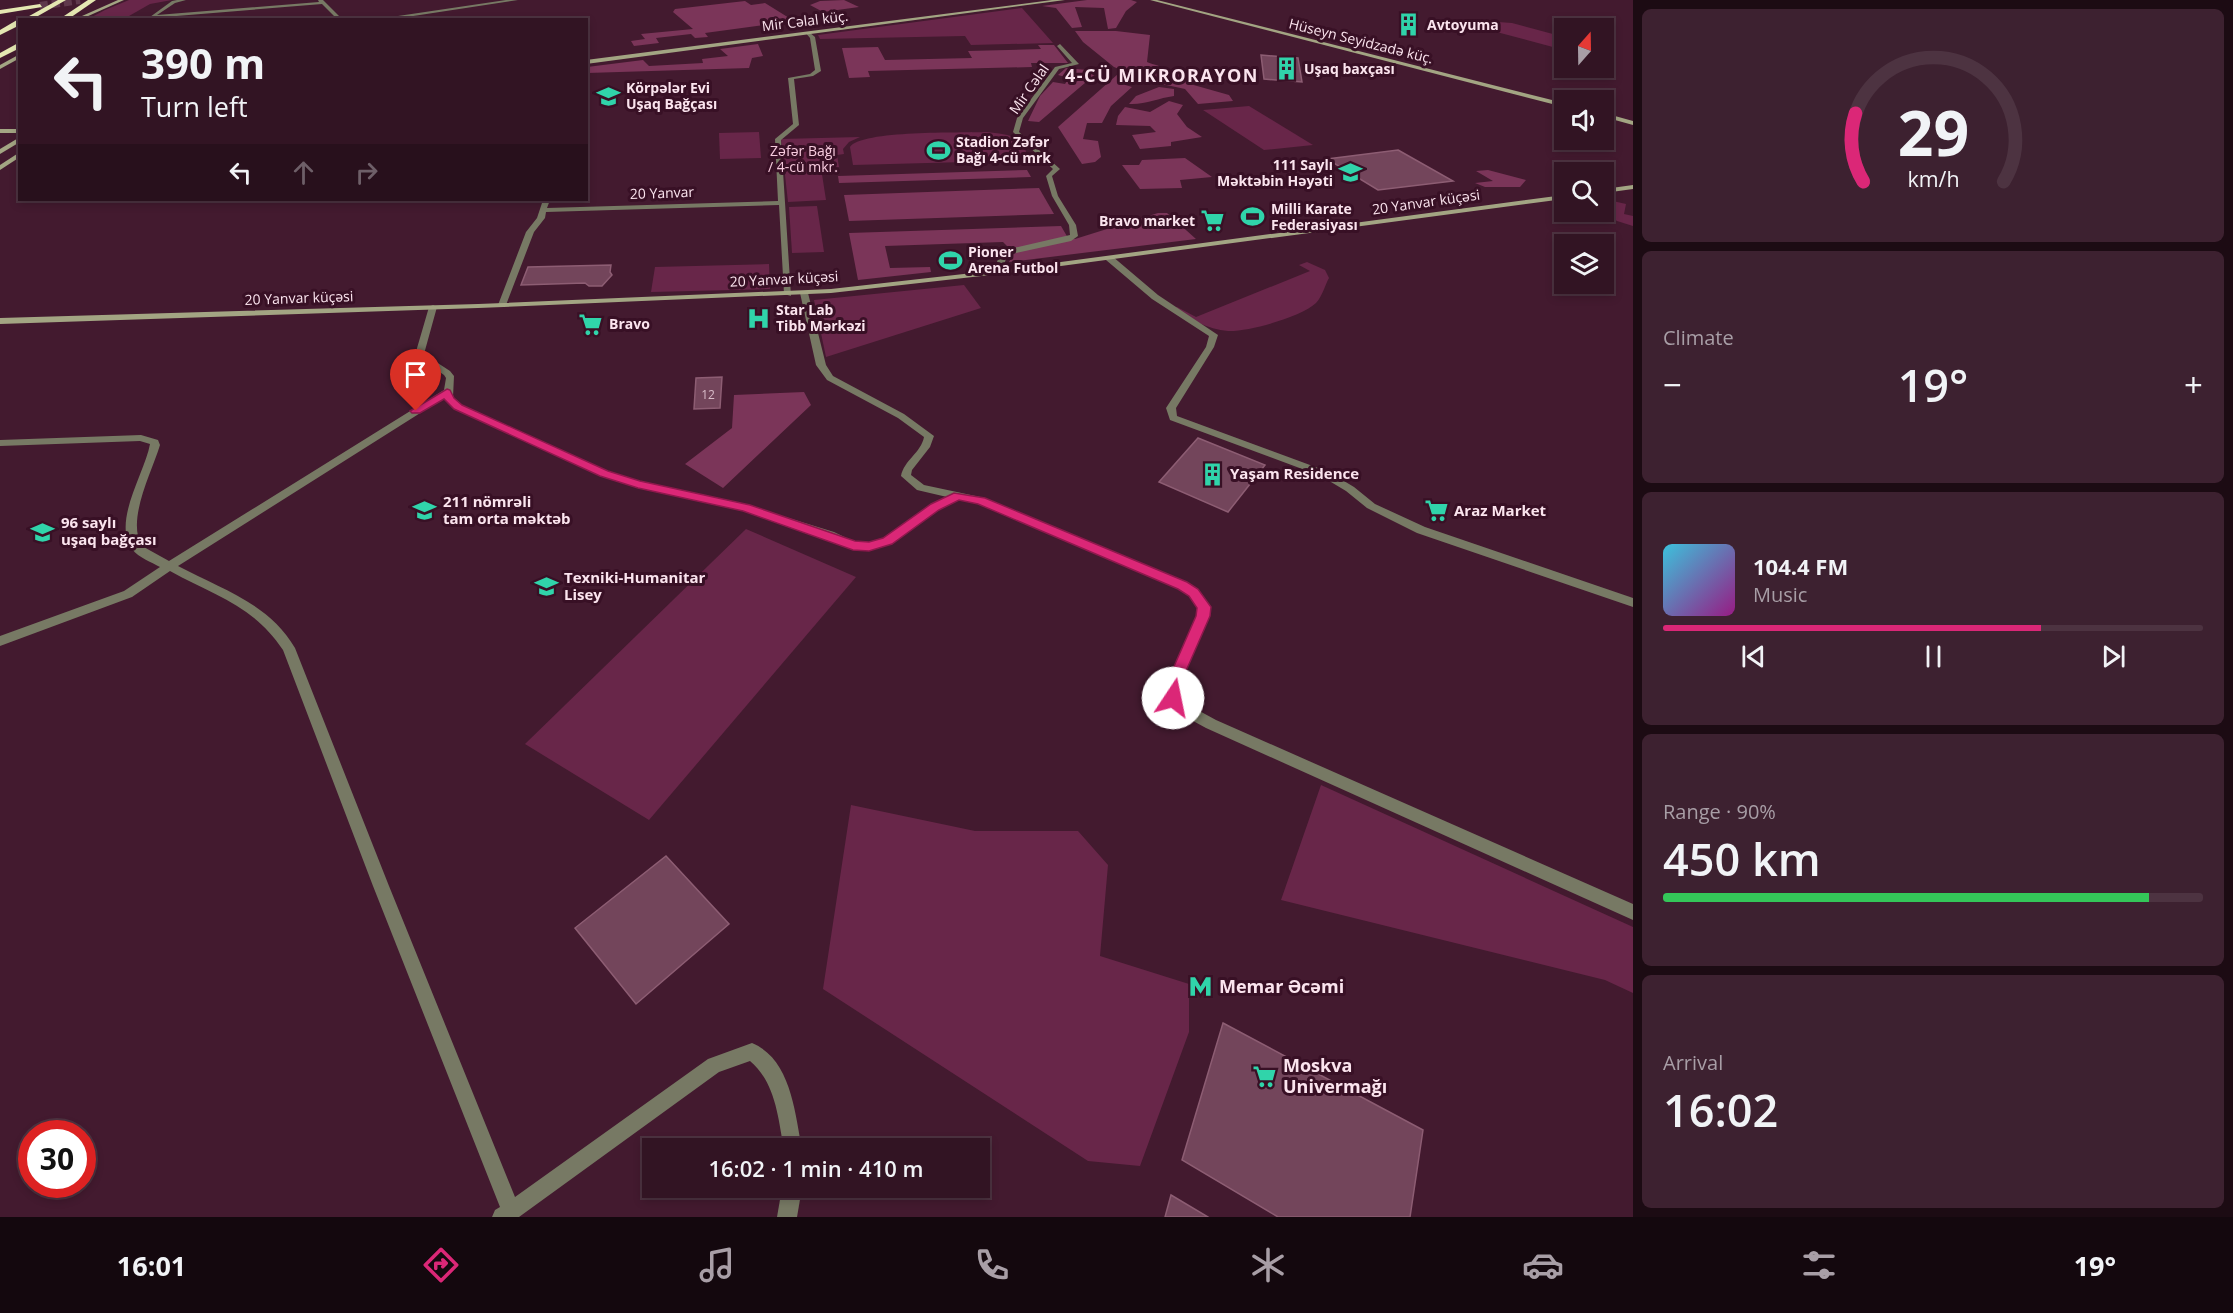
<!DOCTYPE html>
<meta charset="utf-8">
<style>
:root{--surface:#321423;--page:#3d2130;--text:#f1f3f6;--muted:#a89ea6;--line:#4d3341;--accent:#db2777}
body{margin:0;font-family:"Open Sans",sans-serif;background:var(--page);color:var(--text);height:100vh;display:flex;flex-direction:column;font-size:22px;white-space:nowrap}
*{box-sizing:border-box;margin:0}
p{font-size:20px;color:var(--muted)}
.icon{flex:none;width:33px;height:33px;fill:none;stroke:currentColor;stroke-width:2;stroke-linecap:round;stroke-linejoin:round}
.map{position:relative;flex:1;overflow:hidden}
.drawer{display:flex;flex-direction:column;gap:9px;padding:9px;background:#1c0b13;width:600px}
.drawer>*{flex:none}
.guide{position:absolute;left:18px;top:18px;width:570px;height:183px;border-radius:0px;box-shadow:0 3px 9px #0003,0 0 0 2px var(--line);background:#321423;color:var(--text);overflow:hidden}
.needle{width:39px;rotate:20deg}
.tools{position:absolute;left:1554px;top:18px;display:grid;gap:12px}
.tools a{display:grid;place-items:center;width:60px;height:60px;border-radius:0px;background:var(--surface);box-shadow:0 3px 9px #0003,0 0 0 2px var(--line);font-size:30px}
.speed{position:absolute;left:18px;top:1120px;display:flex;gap:12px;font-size:30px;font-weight:700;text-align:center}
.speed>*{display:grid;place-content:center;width:78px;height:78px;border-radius:50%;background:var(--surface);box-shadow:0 3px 9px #0003,0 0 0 2px var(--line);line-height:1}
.speed .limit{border:9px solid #d22;background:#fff;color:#111}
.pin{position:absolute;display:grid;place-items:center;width:51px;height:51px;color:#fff;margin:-62px -26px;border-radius:50% 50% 50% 0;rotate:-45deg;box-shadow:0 0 6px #0007}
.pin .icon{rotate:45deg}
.me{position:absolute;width:66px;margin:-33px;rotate:11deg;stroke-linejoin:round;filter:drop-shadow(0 0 4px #0008)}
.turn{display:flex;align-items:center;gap:21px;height:126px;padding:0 24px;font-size:27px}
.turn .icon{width:78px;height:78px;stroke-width:2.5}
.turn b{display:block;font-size:42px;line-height:51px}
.lanes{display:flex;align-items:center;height:57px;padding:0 24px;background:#0003;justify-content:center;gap:30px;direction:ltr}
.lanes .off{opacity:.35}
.big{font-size:45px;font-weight:600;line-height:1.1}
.drawer .widget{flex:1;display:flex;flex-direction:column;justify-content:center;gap:9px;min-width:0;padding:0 21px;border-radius:9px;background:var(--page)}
.drawer .dial{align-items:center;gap:0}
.dial svg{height:156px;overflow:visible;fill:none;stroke:var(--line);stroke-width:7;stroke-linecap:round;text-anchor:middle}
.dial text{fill:var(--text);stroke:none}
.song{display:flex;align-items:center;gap:18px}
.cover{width:72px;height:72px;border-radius:9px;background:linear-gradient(135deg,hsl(190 70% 55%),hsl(310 70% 35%))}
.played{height:6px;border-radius:3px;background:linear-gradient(90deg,var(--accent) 70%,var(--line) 70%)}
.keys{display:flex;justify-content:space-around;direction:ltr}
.heat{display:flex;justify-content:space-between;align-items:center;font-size:33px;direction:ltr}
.charge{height:9px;border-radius:4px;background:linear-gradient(90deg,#34c759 90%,var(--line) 0)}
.trip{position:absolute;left:642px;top:1138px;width:348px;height:60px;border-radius:0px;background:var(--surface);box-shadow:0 3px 9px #0003,0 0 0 2px var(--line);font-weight:600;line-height:60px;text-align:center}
.tabs{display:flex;height:96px;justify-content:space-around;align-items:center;background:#14080e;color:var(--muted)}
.tabs .icon{width:42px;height:42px}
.tabs .current{color:var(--accent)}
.tabs b{font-size:27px;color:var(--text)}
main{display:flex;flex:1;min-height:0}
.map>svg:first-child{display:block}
</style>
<main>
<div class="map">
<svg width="1633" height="1217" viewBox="0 0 1633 1217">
<rect width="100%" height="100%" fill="#431a2f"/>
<g fill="#682649">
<polygon points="129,0 172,0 150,4 129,16 117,16 109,19 88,19 105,10"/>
<polygon points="1022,8 1053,43 971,45 965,36 820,39 818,35"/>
<polygon points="1484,21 1512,23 1564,37 1564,50 1489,30 1480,25"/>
<polygon points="1249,106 1313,145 1264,150 1203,110"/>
<polygon points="759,132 761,158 720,159 719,133"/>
<path d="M987,132C1002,134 1022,134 1026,152L1019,158L1003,161L853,165L850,147C861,130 962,133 987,132Z"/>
<polygon points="860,137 849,142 843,149 844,154 837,155 839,167 821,168 826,200 788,202 781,139"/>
<polygon points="1604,199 1626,204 1624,214 1633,216 1633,226 1617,221 1604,211"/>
<polygon points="817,206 824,252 792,253 789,207"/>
<path d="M1307,262L1325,270L1329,278C1325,285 1322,297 1316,303C1301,317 1248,332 1228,331C1208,330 1188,317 1171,309L1177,307L1196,317L1310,271L1299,265Z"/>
<polygon points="769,264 770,289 651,292 655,267"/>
<polygon points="964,285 981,308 826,357 814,300"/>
<polygon points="746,529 856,577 649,820 525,744"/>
<polygon points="1321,785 1633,927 1633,993 1605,980 1281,900"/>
<polygon points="851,805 975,831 1078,831 1108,865 1100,956 1189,984 1189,1032 1140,1166 1088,1161 823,989"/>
</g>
<g fill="#7b3559">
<polygon points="844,0 859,7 823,12 810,5 820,1"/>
<polygon points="1087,0 1131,0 1137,2 1126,11 1116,28 1108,29 1104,8 1075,7 1082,27 1072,28 1056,8 1042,6"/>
<polygon points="745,1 751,5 765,3 794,21 705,33 708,37 695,38 691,34 656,38 659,43 634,46 631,41 645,39 641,34 693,29 673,12 675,9"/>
<path d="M1075,31H1116L1150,35L1147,62C1160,67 1183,72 1190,84L1229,95L1233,101L1198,104L1185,89L1148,81L1114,67L1083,42Z"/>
<polygon points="758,44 763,56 752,58 749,68 587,73 587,67 643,60 649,66 703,63 702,59 728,56 720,49"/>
<polygon points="1038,45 1054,45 1068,63 1031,63 1032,67 868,71 870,77 849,78 842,48 878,47 885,60 972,58 968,51 1041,49"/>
<polygon points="1066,68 1099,71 1039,122 1028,121 1040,96 1053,82 1065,84 1069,78 1058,75"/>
<polygon points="1118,74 1127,77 1122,84 1132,87 1111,106 1102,123 1087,123 1083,139 1098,141 1101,157 1095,162 1082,164 1058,127"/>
<path d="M1159,87L1174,89V96C1158,98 1145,105 1129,104L1136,96Z"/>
<polygon points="1169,101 1183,105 1177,114 1187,127 1202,137 1171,142 1171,146 1140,149 1132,135 1156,132 1150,126 1116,125 1118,116 1125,107 1150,112"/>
<polygon points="1185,158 1212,177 1180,180 1182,188 1140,189 1122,165 1139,165 1142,160"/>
<polygon points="1027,170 1031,177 839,183 838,176"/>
<polygon points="1488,170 1526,180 1520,187 1485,187 1475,183 1493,181 1476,171"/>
<polygon points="1039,188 1054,214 849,221 844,195"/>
<polygon points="1158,213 1167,213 1196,239 1009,262 1014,253 1003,242 885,246 890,268 930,267 931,272 858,280 849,233 1061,226 1068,238 1075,239"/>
<polygon points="804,392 811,405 723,488 685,464 732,428 734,395"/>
</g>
<g fill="#73455b" stroke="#8d5d73" stroke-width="1.5">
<polygon points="1261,55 1298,58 1302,82 1264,79"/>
<polygon points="1398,150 1453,181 1378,190 1327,159"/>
<polygon points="611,265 610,272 612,275 602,286 589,286 585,283 521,285 528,267"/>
<polygon points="722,377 720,408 694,409 696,378"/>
<polygon points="1198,438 1265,465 1228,512 1159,482"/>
<polygon points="666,856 729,924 636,1004 575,928"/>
<polygon points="1223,1023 1423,1130 1410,1217 1278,1217 1182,1160"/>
<polygon points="1171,1195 1208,1217 1165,1217"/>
</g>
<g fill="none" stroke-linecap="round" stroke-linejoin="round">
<polyline stroke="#5f384c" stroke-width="8" stroke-dasharray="8 4" stroke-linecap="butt" points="40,6 80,0"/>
<g fill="#777964" fill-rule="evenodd">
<polygon points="177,0 186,0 175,3 157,15 319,2 318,0 323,0 343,20 338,20 322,4 152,18 150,17 172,1"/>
<polygon points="506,0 518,0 387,20 371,20"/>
<polygon points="805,32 809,32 815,37 821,71 813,76 794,79 799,125 781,140 791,296 784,294 779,205 546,212 545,218 534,232 506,305 499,307 498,305 526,232 537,218 543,200 550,200 547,208 778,201 775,139 793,124 788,78 810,74 815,70 810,38"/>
<polygon points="1060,44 1079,64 1059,69 1023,118 1019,132 1060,169 1052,176 1058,196 1076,225 1078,236 1071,241 1007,255 1005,262 1012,271 1008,273 1005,273 997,262 1001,251 1070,235 1069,225 1052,196 1046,176 1053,169 1013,132 1017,118 1055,67 1072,63 1057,46"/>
<polygon points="1106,256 1112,256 1158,295 1218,335 1214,347 1176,408 1177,416 1329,472 1354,487 1375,504 1425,527 1633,598 1633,607 1417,533 1367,508 1346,491 1321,476 1170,420 1166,408 1206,347 1209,336 1152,299 1106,260"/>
<path d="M801,291L808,293L826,365L833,376L904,414L934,436L930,447L912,470L911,475L924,485L985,498L1187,583L1197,590L1210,607L1209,616L1178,687L1179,696L1194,708L1216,720L1633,904V920L1206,728L1184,716L1168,702L1166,687L1197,616L1198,608L1189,596L1179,589L979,503L959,500L939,509L891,544L869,551L853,550L826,538L744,511L638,487L600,476L455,409L444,398L178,566C221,589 269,603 295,648L389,886L515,1197L708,1059L752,1043C791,1059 795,1113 802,1149H784C778,1118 776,1083 750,1061L719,1072L519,1217H492L495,1210L500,1207L373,886L283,650C253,605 215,596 170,571L132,597L0,646V636L124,591L160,567C151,562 139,558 132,549C112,521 145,473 150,444L140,441L0,446V440L141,435L158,440L160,445C152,472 126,520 142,546L169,561L444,390L446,378L444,375L415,355L429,307L433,305L437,307L424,354L450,371L454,376L453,397L461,405L608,472L639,481L750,506L834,532L855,542L869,543L883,538L931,505L947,497L917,490L901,476C904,460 921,453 924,437L898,418L827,380L816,365L800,293Z"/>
<polygon points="782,1188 802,1188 797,1217 777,1217"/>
</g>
<g fill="#a3a583" fill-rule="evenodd">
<polygon points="118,0 124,0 86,17 82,16"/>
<polygon points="1052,0 1065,0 586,64 586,60"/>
<polygon points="1150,0 1157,0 1564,103 1564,107"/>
<polygon points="20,54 20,58 0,69 0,65"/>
<polygon points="1604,113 1633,121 1633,125 1604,117"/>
<rect x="0" y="129" width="20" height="4"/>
<polygon points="20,137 20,142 0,154 0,149"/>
<polygon points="20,152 20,157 0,170 0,165"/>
<polygon points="1633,185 1633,189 1604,193 1604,189"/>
<polygon points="1564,195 1564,199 1008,273 831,293 478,308 0,324 0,318 478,304 831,289 1008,269"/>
</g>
<g fill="#e4e7b2" fill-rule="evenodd">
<polygon points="58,0 66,0 31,20 22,20"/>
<polygon points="88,0 96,0 67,20 58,20"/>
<polygon points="40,4 42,7 0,14 0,10"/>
<polygon points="17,20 20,20 20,25 0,35 0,30"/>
<polygon points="20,42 20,48 0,58 0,53"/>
</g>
</g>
<polygon fill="#db2777" stroke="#8e194d" stroke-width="1.5" points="447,389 450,390 454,398 462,405 608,471 640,481 750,505 855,541 869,542 883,538 931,504 954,493 985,498 1187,582 1198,589 1211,607 1210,616 1179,687 1181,698 1179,702 1168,702 1165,687 1196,616 1197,608 1189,596 1178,589 978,504 959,500 939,510 892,544 869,551 853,550 743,511 638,488 600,476 454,409 444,399 420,413 412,413 410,411"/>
<defs>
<symbol id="building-bare" viewBox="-9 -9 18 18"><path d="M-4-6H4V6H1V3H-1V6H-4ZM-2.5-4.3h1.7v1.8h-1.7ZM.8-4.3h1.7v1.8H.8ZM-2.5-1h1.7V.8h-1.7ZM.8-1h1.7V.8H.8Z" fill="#30d4aa" stroke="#381025" stroke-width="2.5" paint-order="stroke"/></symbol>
<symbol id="school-bare" viewBox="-9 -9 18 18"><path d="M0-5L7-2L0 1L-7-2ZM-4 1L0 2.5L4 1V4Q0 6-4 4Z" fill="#30d4aa" stroke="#381025" stroke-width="2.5" paint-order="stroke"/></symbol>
<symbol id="stadium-bare" viewBox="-9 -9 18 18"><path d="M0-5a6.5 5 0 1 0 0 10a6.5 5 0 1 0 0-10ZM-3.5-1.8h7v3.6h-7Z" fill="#30d4aa" stroke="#381025" stroke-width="2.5" paint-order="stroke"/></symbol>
<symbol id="supermarket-bare" viewBox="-9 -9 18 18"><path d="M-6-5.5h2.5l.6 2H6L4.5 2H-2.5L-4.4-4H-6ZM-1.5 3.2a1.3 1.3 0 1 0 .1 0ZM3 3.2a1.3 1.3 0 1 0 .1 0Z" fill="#30d4aa" stroke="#381025" stroke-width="2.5" paint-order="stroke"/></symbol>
<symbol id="hospital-bare" viewBox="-9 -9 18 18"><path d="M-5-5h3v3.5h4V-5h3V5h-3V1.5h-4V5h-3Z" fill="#30d4aa" stroke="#381025" stroke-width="2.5" paint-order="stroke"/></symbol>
<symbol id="metro-bare" viewBox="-9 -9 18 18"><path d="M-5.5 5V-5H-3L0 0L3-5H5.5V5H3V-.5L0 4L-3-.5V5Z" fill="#30d4aa" stroke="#381025" stroke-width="2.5" paint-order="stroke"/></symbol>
</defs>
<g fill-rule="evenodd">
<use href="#building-bare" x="1392" y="8" width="33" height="33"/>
<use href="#building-bare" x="1270" y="52" width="33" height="33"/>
<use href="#school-bare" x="592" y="80" width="33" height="33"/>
<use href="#stadium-bare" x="922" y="134" width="33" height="33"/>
<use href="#school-bare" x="1334" y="156" width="33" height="33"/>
<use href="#stadium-bare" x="1236" y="200" width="33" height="33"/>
<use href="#supermarket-bare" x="1196" y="204" width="33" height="33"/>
<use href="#stadium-bare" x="934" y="244" width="33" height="33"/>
<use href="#hospital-bare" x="742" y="302" width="33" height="33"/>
<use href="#supermarket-bare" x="574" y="308" width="33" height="33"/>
<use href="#building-bare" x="1196" y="458" width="33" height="33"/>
<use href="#school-bare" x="408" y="494" width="33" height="33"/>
<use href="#supermarket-bare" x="1420" y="494" width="33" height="33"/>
<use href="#school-bare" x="26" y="516" width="33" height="33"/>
<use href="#school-bare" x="530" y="570" width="33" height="33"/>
<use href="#metro-bare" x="1184" y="970" width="33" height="33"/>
<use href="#supermarket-bare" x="1248" y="1060" width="33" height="33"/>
</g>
<g text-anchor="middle" stroke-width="6" stroke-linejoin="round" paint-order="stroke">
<g font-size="12" fill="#d9bcc9">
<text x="708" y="399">12</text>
</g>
<g font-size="14" fill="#fbe4ee" stroke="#381025">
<text transform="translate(805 21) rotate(-7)" y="5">Mir Cəlal küç.</text>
<text transform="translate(1361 41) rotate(14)" y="5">Hüseyn Seyidzadə küç.</text>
<text transform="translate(1029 89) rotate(-55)" y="5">Mir Cəlal</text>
<text transform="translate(662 193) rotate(-2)" y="5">20 Yanvar</text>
<text transform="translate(1426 202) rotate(-8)" y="5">20 Yanvar küçəsi</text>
<text transform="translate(784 279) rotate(-3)" y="5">20 Yanvar küçəsi</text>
<text transform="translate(299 298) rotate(-2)" y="5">20 Yanvar küçəsi</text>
</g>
<g font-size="14" font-weight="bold" fill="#fbe4ee" stroke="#381025" text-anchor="start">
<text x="1427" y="30">Avtoyuma</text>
<text x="1304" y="74">Uşaq baxçası</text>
<text x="626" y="93">Körpələr Evi<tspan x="626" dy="16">Uşaq Bağçası</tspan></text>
<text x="956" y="147">Stadion Zəfər<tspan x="956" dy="16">Bağı 4-cü mrk</tspan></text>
<text x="1333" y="170" text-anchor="end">111 Saylı<tspan x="1333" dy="16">Məktəbin Həyəti</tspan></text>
<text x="1271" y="214">Milli Karate<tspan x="1271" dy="16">Federasiyası</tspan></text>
<text x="1195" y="226" text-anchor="end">Bravo market</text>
<text x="968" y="257">Pioner<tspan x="968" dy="16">Arena Futbol</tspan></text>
<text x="776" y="315">Star Lab<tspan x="776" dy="16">Tibb Mәrkәzi</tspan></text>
<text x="609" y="329">Bravo</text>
</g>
<g font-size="14" fill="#f7cbde" stroke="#381025">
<text x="803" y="156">Zəfər Bağı<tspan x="803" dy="16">/ 4-cü mkr.</tspan></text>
</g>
<g font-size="15" font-weight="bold" fill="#fbe4ee" stroke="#381025" text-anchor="start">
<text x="1230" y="479">Yaşam Residence</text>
<text x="443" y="507">211 nömrəli<tspan x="443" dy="17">tam orta məktəb</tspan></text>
<text x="1454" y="516">Araz Market</text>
<text x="61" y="528">96 saylı<tspan x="61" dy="17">uşaq bağçası</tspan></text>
<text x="564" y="583">Texniki-Humanitar<tspan x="564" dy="17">Lisey</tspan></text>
</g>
<g font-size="18" font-weight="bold" letter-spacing="1.5" fill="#fbe4ee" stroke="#381025">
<text x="1162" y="82">4-CÜ MIKRORAYON</text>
</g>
<g font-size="18" font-weight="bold" fill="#fbe4ee" stroke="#381025" text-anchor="start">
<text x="1219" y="993">Memar Əcəmi</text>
<text x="1283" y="1072">Moskva<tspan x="1283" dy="21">Univermağı</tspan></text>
</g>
</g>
</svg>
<div class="tools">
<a><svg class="needle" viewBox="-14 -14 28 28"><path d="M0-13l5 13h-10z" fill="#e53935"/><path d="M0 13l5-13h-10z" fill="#a89ea6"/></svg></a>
<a><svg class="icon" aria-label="sound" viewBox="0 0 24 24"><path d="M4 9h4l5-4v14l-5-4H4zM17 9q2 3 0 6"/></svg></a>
<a><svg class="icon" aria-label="search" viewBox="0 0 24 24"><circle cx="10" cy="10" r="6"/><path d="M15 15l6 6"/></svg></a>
<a><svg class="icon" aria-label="layers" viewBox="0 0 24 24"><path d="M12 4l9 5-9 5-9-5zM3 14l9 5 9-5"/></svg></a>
</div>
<div class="speed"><div class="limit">30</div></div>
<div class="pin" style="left:416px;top:411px;background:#d93025"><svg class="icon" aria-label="arrive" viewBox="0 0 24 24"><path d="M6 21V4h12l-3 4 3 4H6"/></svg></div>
<svg class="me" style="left:1173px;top:698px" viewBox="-20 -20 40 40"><circle r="19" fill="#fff"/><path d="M0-13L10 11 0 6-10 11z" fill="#db2777"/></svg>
<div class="trip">16:02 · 1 min · 410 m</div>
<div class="guide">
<div class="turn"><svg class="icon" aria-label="left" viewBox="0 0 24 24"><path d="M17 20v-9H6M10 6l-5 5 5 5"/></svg><div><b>390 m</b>Turn left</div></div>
<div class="lanes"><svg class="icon" aria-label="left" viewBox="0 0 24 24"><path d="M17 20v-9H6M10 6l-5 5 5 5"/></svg><svg class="icon off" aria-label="ahead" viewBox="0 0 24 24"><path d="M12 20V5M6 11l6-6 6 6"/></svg><svg class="icon off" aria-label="right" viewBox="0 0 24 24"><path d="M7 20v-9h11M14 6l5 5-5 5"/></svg></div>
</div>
</div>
<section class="drawer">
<div class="widget dial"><svg viewBox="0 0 100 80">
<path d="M14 69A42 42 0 1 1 86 69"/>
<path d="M14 69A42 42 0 0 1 10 34" stroke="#db2777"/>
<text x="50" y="56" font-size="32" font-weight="700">29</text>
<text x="50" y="72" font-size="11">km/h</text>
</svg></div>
<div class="widget"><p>Climate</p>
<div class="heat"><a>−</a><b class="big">19°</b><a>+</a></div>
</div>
<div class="widget">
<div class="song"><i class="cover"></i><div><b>104.4 FM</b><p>Music</p></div></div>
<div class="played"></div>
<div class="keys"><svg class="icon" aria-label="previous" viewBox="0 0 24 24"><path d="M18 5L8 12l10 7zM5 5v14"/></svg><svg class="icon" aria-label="pause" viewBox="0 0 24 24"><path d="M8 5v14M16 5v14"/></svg><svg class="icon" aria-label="next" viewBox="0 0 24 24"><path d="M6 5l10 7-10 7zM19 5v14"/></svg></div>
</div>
<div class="widget"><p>Range · 90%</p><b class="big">450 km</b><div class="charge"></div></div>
<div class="widget"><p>Arrival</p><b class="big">16:02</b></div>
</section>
</main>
<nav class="tabs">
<b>16:01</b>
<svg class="icon current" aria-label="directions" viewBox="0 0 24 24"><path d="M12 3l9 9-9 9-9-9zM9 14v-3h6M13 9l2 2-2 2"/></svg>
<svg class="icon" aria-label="music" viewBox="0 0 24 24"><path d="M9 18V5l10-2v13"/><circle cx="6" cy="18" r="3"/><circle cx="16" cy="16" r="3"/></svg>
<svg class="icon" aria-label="phone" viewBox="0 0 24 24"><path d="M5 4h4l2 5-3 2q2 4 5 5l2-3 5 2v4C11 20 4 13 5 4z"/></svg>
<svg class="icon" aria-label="climate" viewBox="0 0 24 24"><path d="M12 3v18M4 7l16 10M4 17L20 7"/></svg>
<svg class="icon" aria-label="car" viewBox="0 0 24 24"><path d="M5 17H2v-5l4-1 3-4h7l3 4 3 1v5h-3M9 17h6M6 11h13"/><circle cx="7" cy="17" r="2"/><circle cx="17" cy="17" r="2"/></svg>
<svg class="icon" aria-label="filters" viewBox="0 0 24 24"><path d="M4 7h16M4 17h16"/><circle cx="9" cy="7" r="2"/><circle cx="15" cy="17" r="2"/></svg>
<b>19°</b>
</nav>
